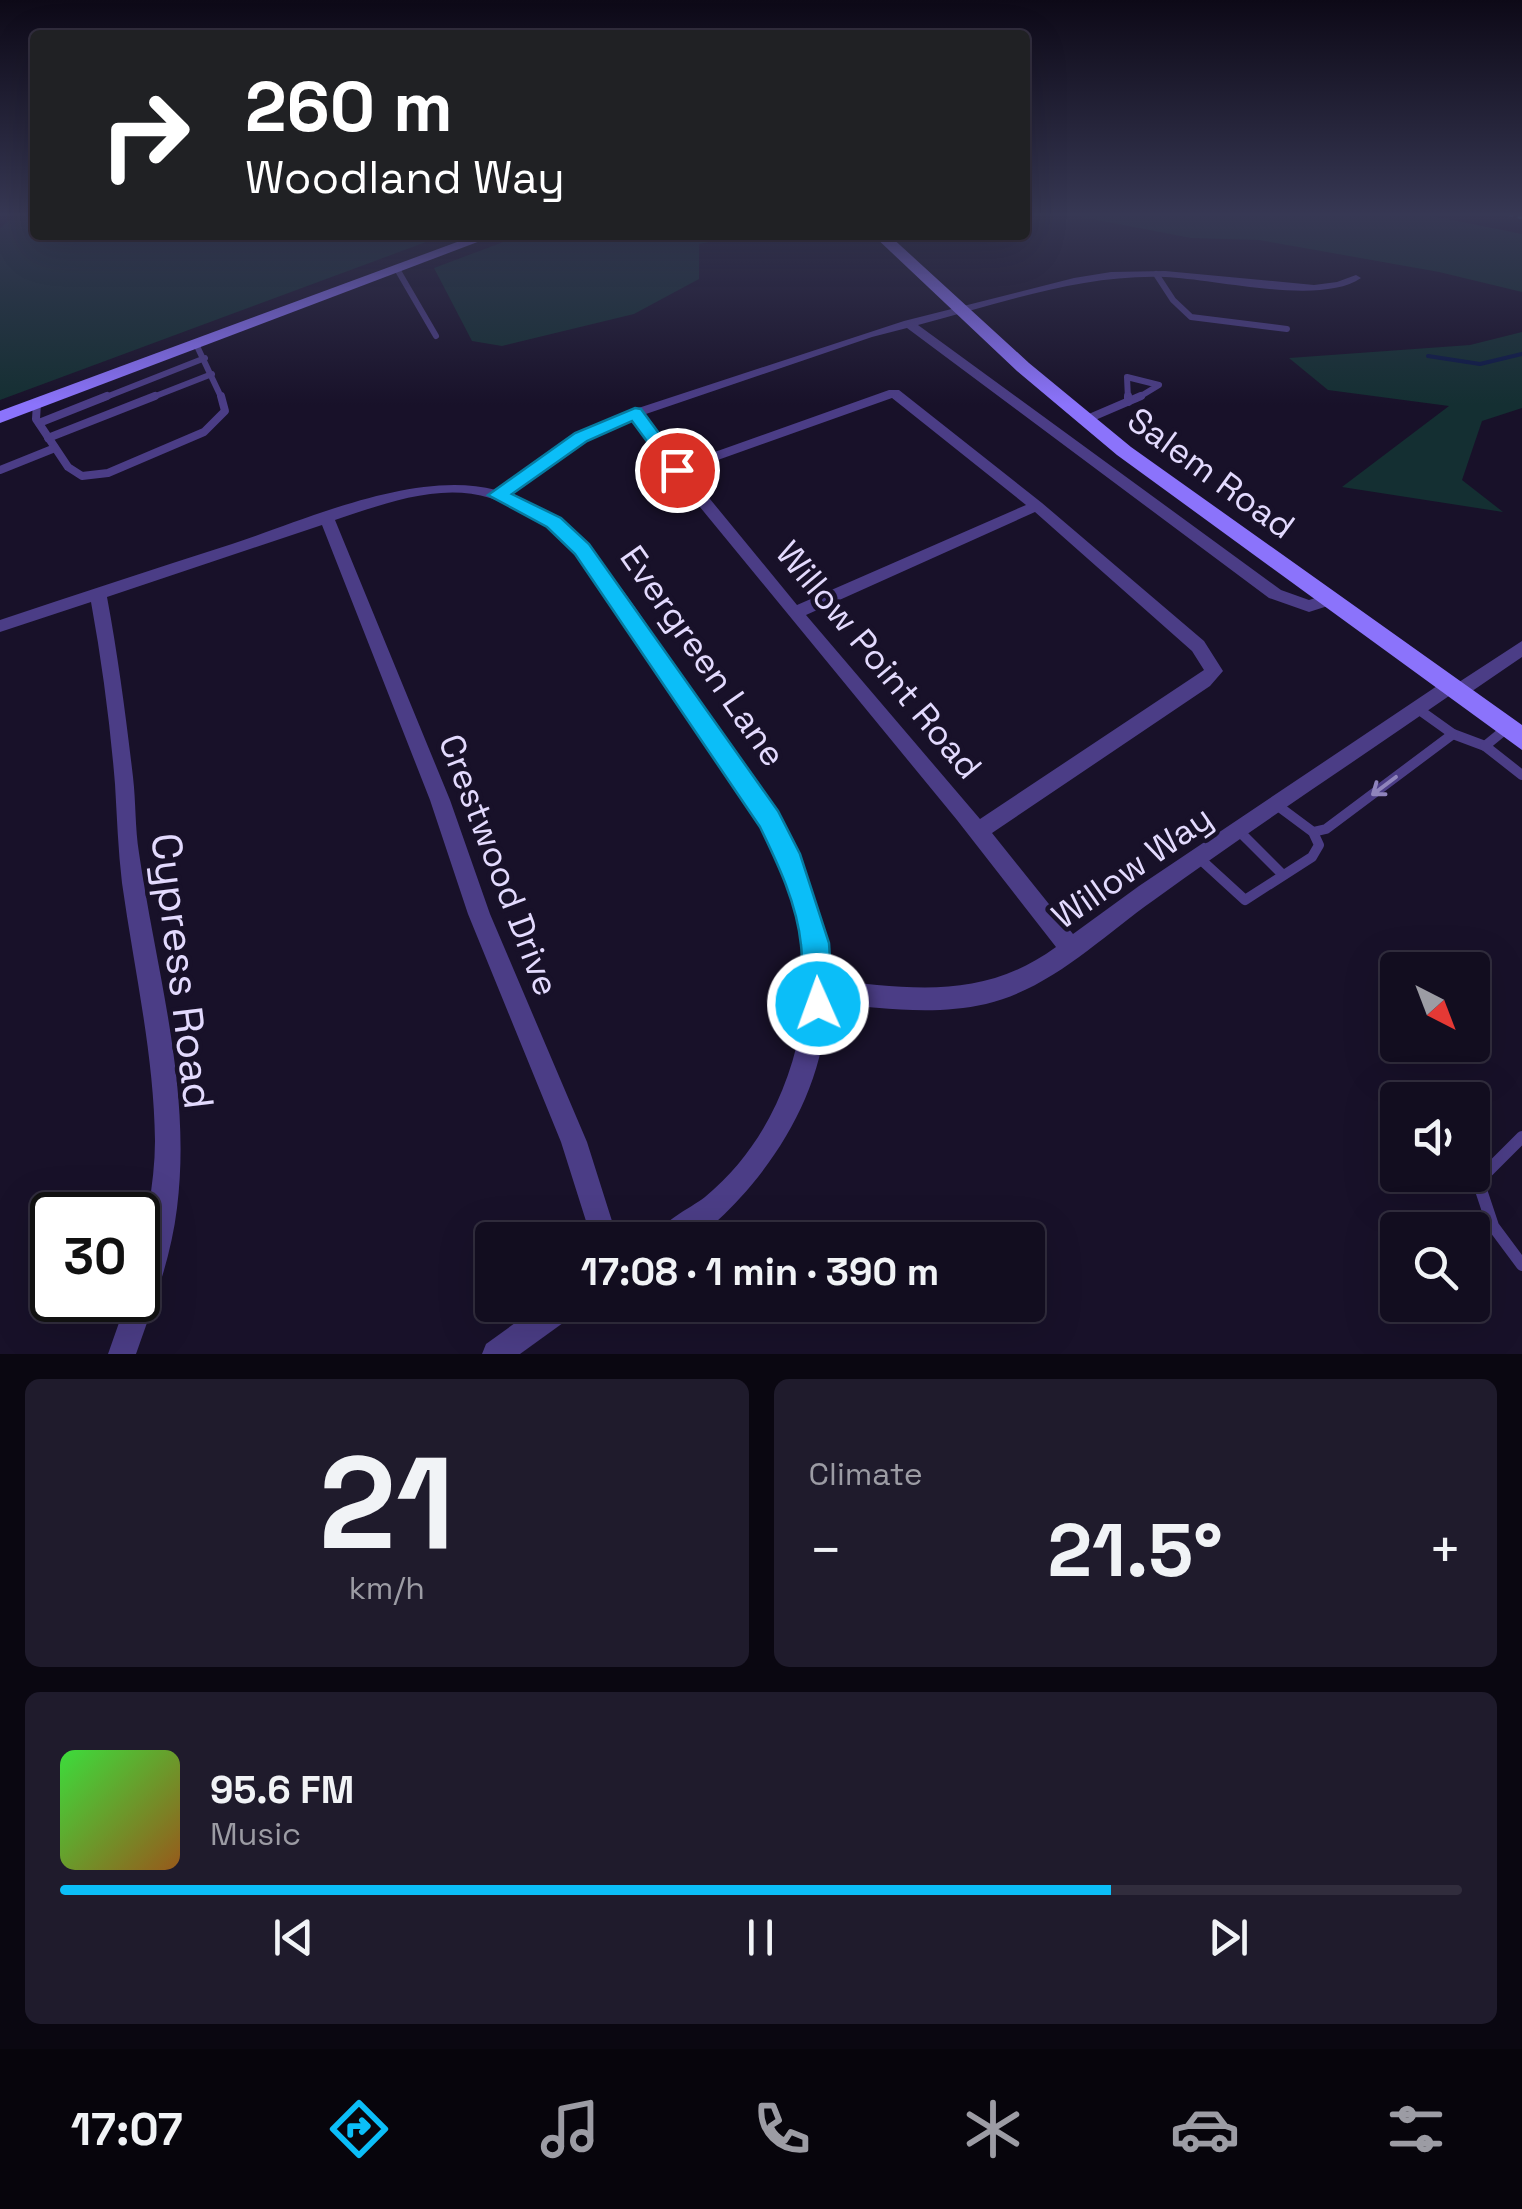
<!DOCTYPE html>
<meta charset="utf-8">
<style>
:root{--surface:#120d1f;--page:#1f1b2c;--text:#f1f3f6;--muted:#9c9ca4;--line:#312d3d;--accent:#0bbef8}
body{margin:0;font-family:"Space Grotesk",sans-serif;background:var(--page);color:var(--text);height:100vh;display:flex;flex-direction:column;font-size:38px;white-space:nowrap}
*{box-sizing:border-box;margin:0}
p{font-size:32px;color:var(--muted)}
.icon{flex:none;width:55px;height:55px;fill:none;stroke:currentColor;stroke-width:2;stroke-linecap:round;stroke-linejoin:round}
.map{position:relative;height:1354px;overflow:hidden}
.sheet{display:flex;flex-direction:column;gap:25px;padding:25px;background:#0a0711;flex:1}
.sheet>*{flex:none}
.guide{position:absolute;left:30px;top:30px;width:1000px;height:210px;border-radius:10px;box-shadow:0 10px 40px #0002,0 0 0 2px var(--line);background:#202124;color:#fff;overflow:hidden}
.needle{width:65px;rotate:138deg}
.controls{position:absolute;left:1380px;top:952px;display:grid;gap:20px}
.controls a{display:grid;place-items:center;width:110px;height:110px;border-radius:10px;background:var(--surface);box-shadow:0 10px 40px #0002,0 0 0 2px var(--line);font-size:50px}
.speed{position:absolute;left:30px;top:1192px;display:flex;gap:20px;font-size:50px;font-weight:700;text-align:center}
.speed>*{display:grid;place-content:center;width:130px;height:130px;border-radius:50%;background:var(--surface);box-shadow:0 10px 40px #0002,0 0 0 2px var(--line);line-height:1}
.speed .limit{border:5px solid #111;border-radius:15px;background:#fff;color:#111}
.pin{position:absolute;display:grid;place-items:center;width:85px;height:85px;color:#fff;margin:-42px;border:5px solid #fff;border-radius:50%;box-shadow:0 2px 10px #0007}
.me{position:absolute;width:110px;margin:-55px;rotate:358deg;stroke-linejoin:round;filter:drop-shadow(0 0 8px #0008)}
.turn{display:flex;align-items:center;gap:35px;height:210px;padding:0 50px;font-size:45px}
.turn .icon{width:130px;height:130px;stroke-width:2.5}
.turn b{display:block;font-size:70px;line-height:85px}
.big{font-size:75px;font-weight:700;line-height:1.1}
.sheet .tile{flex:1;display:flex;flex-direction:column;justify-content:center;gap:15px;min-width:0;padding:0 35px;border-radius:15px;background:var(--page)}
.sheet .dial{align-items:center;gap:0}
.dial b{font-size:130px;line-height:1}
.song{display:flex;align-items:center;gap:30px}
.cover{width:120px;height:120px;border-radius:15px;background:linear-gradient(135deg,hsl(120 70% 55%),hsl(30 70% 35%))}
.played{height:10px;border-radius:5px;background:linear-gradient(90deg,var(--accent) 75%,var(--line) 75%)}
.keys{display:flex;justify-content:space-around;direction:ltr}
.heat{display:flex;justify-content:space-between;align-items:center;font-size:55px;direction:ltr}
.sheet .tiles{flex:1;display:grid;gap:25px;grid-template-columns:1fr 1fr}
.tile:last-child{grid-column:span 2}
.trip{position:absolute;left:475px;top:1222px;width:570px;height:100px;border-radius:10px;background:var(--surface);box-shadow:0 10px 40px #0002,0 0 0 2px var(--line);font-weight:700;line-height:100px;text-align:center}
.tabs{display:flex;height:160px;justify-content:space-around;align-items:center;background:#07050c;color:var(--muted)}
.tabs .icon{width:70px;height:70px}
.tabs .selected{color:var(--accent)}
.tabs b{font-size:45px;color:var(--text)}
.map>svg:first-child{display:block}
</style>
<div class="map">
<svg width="1522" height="1354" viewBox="0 0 1522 1354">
<rect width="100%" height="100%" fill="#181129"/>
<g fill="#142f32">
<polygon points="16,215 35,215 35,235 265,235 269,238 280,235 445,235 0,400 0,228"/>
<polygon points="1071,215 1427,215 1522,234 1522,292 1439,272 1259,240 1191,238"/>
<polygon points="522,235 742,235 699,244 699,279 634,314 502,346 472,341 434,268"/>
<polygon points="1522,332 1522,408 1482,421 1462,480 1503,512 1342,487 1449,406 1328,390 1289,358 1470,345"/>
</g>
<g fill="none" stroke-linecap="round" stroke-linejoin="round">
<polyline stroke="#0c1946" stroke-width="4" points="1428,356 1480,364 1522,354"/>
<polyline stroke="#34acb8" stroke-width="2.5" stroke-dasharray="4 5" stroke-linecap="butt" points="1509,215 1522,218"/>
<g stroke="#4b3d86" stroke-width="6">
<polyline points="397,269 436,336"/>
<polyline points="1156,274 1173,300 1191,317 1287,329"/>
<polyline points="196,344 222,399"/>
<polyline points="101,399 205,358"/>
<polyline points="148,399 212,374"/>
<polyline points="1128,399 1127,377 1159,385 1136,399"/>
</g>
<g stroke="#4b3d86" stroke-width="8">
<polyline points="1128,396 1128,402"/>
<polyline points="37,403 36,419 68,467 82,476 108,473 204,432 225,411 221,396"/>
<polyline points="1085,420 1141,396"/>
<polyline points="39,423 107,396"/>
<polyline points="48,438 155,396"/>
<polyline points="0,470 55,448"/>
</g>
<g stroke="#4b3d86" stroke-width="10">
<polyline points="1418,709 1453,734 1485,746"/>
<polyline points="1507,728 1485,746 1522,775"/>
<polyline points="1239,831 1283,875"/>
<polyline points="1313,832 1326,829 1453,734"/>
<polyline points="1199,858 1245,900 1312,857 1319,845 1313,832 1278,806"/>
</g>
<polyline stroke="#4b3d86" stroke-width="12" points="1522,1137 1478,1181 1493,1226 1522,1265"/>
<g fill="#4b3d86" fill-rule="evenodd">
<path d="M1165,271L1314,285L1337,282L1356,275L1361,278C1321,306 1216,279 1165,277C1081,274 999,304 918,325L1281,590L1309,600L1328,594L1336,600L1334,604L1309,612L1269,598L907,328L872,337L643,415L681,464L889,390H899L1042,503L1204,641L1223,671L1210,686L992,833L1073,934L1139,886L1443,682L1449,680L1456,684L1522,641V657L1462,698L1456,700L1449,696C1351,764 1250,830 1154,900C1100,938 1052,988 986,1004C933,1016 881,1008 827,1003C825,1076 788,1146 740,1198C727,1212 710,1230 692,1238C682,1243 665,1240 654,1240C662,1220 688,1210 705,1197C761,1151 792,1085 803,1014C809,977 804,930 792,894C771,827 727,776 689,719C636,639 590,529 490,498C440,482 383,504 335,520L450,800L490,914L587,1142L618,1240H592L561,1142L468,914L430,800L322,525L107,597C118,656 126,717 133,777C136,803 135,828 139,853C156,970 192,1089 177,1208C171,1258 153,1306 136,1354H108L127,1300H138C138,1246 155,1196 155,1141C154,1054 134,969 122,883C118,850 117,817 115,784C110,723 102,662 91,602L0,632V620C77,594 154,569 232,544C307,519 417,469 496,490L576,434L614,416L904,321L1074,278L1111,272ZM892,398L1026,505L797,605L687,471ZM633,419L672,473L957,820L1056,947C982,1001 911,988 827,980C824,857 760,796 696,701C642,619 602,537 509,494L586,440ZM1035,512L1192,651L1204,670L980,819L806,615Z"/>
<polygon points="540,1305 578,1305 574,1315 520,1354 482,1354 486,1344"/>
</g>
<g fill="#8b73fb" fill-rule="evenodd">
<polygon points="476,235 496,235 0,423 0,411"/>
<polygon points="873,235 889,235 1029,363 1131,447 1522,725 1522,750 1117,455 1017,371"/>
</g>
</g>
<defs><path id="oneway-shaft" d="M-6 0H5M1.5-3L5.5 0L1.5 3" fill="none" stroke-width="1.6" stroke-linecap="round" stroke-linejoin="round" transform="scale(2.5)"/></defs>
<use stroke="#8f84bc" href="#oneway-shaft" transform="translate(1384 786) rotate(143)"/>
<linearGradient id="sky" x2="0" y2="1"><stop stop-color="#0d0917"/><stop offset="0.53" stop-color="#373854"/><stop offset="1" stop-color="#373854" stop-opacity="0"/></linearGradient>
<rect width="1522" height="405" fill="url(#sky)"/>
<path fill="#0bbef8" stroke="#077ca1" stroke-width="2.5" d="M635,408L641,409L683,466V474H671L632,421L587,441L512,494L561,518L589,544L778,811L800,854L829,943L833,1004L828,1015L818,1019L807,1015C798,993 804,968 801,945C797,904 778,864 760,827L575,554L547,527L488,495L575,433Z"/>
<g text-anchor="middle" stroke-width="9" stroke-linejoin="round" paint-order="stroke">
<g font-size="35" fill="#e3dafe" stroke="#181129">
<text transform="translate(1211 473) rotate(36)" y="12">Salem Road</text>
<text transform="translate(703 656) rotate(55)" y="12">Evergreen Lane</text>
<text transform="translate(879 660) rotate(50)" y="12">Willow Point Road</text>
<text transform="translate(499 865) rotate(69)" y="12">Crestwood Drive</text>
<text transform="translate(1132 867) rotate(-35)" y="12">Willow Way</text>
</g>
<g font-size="42" fill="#e3dafe" stroke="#181129">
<text transform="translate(183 971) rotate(83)" y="15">Cypress Road</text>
</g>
</g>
</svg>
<div class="controls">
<a><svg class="needle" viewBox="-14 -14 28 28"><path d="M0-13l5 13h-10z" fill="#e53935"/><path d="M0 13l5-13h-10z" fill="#9c9ca4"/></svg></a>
<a><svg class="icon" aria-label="sound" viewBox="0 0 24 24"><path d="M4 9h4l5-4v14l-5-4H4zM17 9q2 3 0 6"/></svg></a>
<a><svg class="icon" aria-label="search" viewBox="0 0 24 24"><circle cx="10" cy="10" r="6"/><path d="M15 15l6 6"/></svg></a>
</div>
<div class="speed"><div class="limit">30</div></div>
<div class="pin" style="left:677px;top:470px;background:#d93025"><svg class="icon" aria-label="arrive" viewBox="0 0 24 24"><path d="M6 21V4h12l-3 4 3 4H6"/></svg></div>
<svg class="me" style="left:818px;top:1004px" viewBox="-20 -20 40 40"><circle r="17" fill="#0bbef8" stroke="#fff" stroke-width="3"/><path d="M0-11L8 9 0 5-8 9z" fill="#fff"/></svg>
<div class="trip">17:08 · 1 min · 390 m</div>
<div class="guide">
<div class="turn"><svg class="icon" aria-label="right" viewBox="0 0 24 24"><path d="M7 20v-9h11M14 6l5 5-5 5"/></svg><div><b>260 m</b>Woodland Way</div></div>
</div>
</div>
<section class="sheet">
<div class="tiles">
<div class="tile dial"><b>21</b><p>km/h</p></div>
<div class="tile"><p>Climate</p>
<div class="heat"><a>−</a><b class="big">21.5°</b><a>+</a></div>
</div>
<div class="tile">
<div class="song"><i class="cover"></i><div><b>95.6 FM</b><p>Music</p></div></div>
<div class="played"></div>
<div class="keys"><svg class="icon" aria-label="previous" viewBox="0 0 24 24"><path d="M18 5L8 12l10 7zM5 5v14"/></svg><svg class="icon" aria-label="pause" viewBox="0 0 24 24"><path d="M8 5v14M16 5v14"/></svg><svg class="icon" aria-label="next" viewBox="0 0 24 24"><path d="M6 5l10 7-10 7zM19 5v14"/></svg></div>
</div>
</div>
</section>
<nav class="tabs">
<b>17:07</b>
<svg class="icon selected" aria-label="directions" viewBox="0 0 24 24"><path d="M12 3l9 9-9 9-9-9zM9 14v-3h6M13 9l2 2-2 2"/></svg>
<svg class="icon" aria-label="music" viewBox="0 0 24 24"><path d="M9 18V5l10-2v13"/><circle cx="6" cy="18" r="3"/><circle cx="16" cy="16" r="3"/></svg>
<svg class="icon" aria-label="phone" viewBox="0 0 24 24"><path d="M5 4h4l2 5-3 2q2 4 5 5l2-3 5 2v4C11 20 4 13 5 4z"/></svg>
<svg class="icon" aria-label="climate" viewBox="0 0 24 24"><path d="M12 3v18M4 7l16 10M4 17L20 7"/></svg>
<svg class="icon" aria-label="car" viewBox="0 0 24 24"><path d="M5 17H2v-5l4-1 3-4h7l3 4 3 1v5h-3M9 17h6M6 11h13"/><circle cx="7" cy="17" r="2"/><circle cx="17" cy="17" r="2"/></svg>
<svg class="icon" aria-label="filters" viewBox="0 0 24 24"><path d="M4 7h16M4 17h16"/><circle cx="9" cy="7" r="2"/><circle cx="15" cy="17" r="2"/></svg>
</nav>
